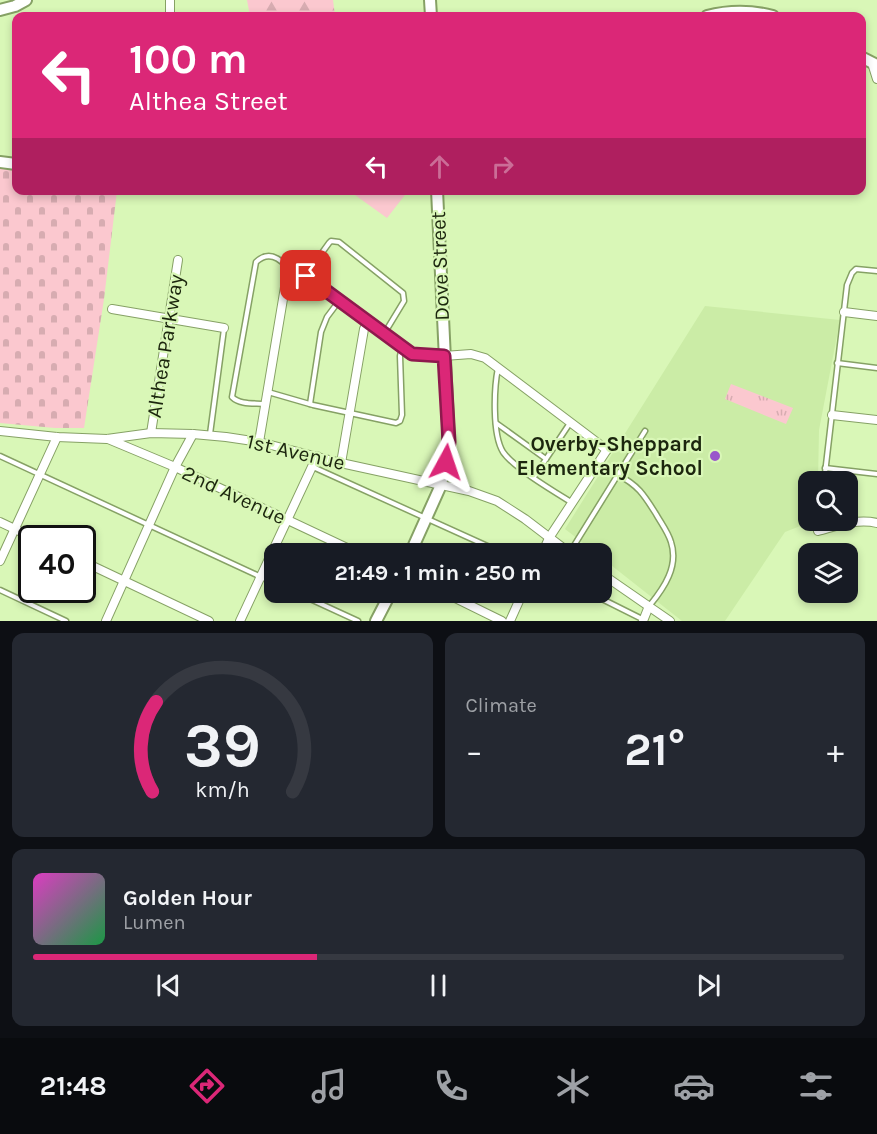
<!DOCTYPE html>
<meta charset="utf-8">
<style>
:root{--surface:#171b24;--page:#242831;--text:#f1f3f6;--muted:#9ea1a6;--line:#363941;--accent:#db2777}
body{margin:0;font-family:Karla,sans-serif;background:var(--page);color:var(--text);height:100vh;display:flex;flex-direction:column;font-size:22px;white-space:nowrap}
*{box-sizing:border-box;margin:0}
p{font-size:20px;color:var(--muted)}
.icon{flex:none;width:33px;height:33px;fill:none;stroke:currentColor;stroke-width:2;stroke-linecap:round;stroke-linejoin:round}
.map{position:relative;height:621px;overflow:hidden}
.sheet{display:flex;flex-direction:column;gap:12px;padding:12px;background:#0d0f14;flex:1}
.sheet>*{flex:none}
.top-card{position:absolute;left:12px;top:12px;width:854px;height:183px;border-radius:12px;box-shadow:0 3px 9px #0003;background:#db2777;color:#fff;overflow:hidden}
.fabs{position:absolute;left:798px;top:471px;display:grid;gap:12px}
.fabs a{display:grid;place-items:center;width:60px;height:60px;border-radius:12px;background:var(--surface);box-shadow:0 3px 9px #0003;font-size:30px}
.speed{position:absolute;left:18px;top:525px;display:flex;gap:12px;font-size:30px;font-weight:700;text-align:center}
.speed>*{display:grid;place-content:center;width:78px;height:78px;border-radius:50%;background:var(--surface);box-shadow:0 3px 9px #0003;line-height:1}
.speed .limit{border:3px solid #111;border-radius:9px;background:#fff;color:#111}
.pin{position:absolute;display:grid;place-items:center;width:51px;height:51px;color:#fff;margin:-26px;border-radius:12px;box-shadow:0 3px 9px #0006}
.me{position:absolute;width:66px;margin:-33px;rotate:5deg;stroke-linejoin:round;filter:drop-shadow(0 0 4px #0008)}
.turn{display:flex;align-items:center;gap:21px;height:126px;padding:0 18px;font-size:27px}
.turn .icon{width:78px;height:78px;stroke-width:2.5}
.turn b{display:block;font-size:42px;line-height:51px}
.lanes{display:flex;align-items:center;height:57px;padding:0 18px;background:#0003;justify-content:center;gap:30px;direction:ltr}
.lanes .off{opacity:.35}
.big{font-size:45px;font-weight:700;line-height:1.1}
.sheet .card{flex:1;display:flex;flex-direction:column;justify-content:center;gap:9px;min-width:0;padding:0 21px;border-radius:12px;background:var(--page)}
.sheet .dial{align-items:center;gap:0}
.dial svg{height:156px;overflow:visible;fill:none;stroke:var(--line);stroke-width:7;stroke-linecap:round;text-anchor:middle}
.dial text{fill:var(--text);stroke:none}
.song{display:flex;align-items:center;gap:18px}
.cover{width:72px;height:72px;border-radius:9px;background:linear-gradient(135deg,hsl(310 70% 55%),hsl(140 70% 35%))}
.played{height:6px;border-radius:3px;background:linear-gradient(90deg,var(--accent) 35%,var(--line) 35%)}
.keys{display:flex;justify-content:space-around;direction:ltr}
.heat{display:flex;justify-content:space-between;align-items:center;font-size:33px;direction:ltr}
.sheet .tiles{flex:1;display:grid;gap:12px;grid-template-columns:1fr 1fr}
.card:last-child{grid-column:span 2}
.trip{position:absolute;left:264px;top:543px;width:348px;height:60px;border-radius:12px;background:var(--surface);box-shadow:0 3px 9px #0003;font-weight:700;line-height:60px;text-align:center}
.dock{display:flex;height:96px;justify-content:space-around;align-items:center;background:#090b0e;color:var(--muted)}
.dock .icon{width:42px;height:42px}
.dock .selected{color:var(--accent)}
.dock b{font-size:27px;color:var(--text)}
.map>svg:first-child{display:block}
</style>
<div class="map">
<svg width="877" height="621" viewBox="0 0 877 621">
<defs>
<pattern id="forest-firs" width="22" height="20" patternUnits="userSpaceOnUse" patternTransform="scale(1.5)"><rect width="22" height="20" fill="#fbc8cf"/><path d="M5 1l3.5 6h-7zM16 11l3.5 6h-7z" fill="#d7acb1"/></pattern>
<pattern id="cemetery-stones" width="16" height="16" patternUnits="userSpaceOnUse" patternTransform="scale(1.5)"><rect width="16" height="16" fill="#fbc8cf"/><path d="M2 7V4a2 2 0 0 1 4 0v3zM10 15v-3a2 2 0 0 1 4 0v3z" fill="#d7acb1"/></pattern>
<pattern id="park-tufts" width="24" height="20" patternUnits="userSpaceOnUse" patternTransform="scale(1.5)"><rect width="24" height="20" fill="#fbc8cf"/><path d="M3 7l-1-3M5 7V3M7 7l1-3M15 17l-1-3M17 17v-4M19 17l1-3" fill="none" stroke="#d7acb1"/></pattern>
</defs>
<rect width="100%" height="100%" fill="#d9f7b7"/>
<polygon fill="#cbeca6" points="705,306 840,320 819,430 818,481 808,482 808,520 813,521 785,532 725,621 682,621 602,558 602,554 596,553 565,529"/>
<polygon fill="#fbc8cf" points="358,191 408,190 408,191 387,218 355,195"/>
<polygon fill="url(#forest-firs)" points="247,0 333,0 335,16 250,16"/>
<polygon fill="url(#cemetery-stones)" points="0,165 16,166 16,190 117,191 104,299 84,428 55,428 0,423"/>
<polygon fill="url(#park-tufts)" points="731,384 793,408 786,424 725,399"/>
<g fill="none" stroke-linecap="round" stroke-linejoin="round">
<defs>
<g id="lane">
<polyline points="306,275 329,243 331,241 339,242 403,293 404,301 384,334"/>
<polyline points="837,363 877,368"/>
<path d="M498,368C494,388 492,434 503,452C514,468 553,491 571,502"/>
<polyline points="268,392 313,405 396,423 400,421 402,415 400,356 402,347"/>
<path d="M265,404C254,403 240,405 232,397L256,262C271,248 286,262 292,277"/>
<polyline points="310,404 321,332 327,317 339,301"/>
<polyline points="496,423 546,459"/>
<polyline points="210,434 224,329"/>
<polyline points="0,456 274,583"/>
<polyline points="313,467 505,554"/>
<polyline points="825,468 877,474"/>
<path d="M618,475C638,485 644,495 656,514C661,523 668,532 671,542C679,566 664,588 650,605"/>
<polyline points="534,477 570,423"/>
<polyline points="824,482 847,285 852,273 856,269 877,271"/>
<polyline points="818,531 819,520"/>
<polyline points="570,552 645,431"/>
<polyline points="0,590 66,621"/>
<polyline points="295,592 358,621"/>
<polyline points="588,592 644,620"/>
</g>
<g id="street">
<polyline points="170,0 170,16"/>
<polyline points="872,63 877,79"/>
<polyline points="112,309 224,328"/>
<polyline points="844,312 877,316"/>
<polyline points="832,415 877,420"/>
<polyline points="0,431 57,437 107,439 151,433 193,434 226,437 259,442 341,463 469,491 497,501 525,519 571,554"/>
<polyline points="151,433 178,260"/>
<polyline points="108,439 175,467 360,554"/>
<path d="M259,442L285,287C290,278 296,275 306,276L396,344L412,354L444,356L471,354L485,358L607,450"/>
<polyline points="341,463 364,329 368,322"/>
<polyline points="0,522 34,538"/>
<path d="M818,531C837,526 857,518 877,523"/>
<polyline points="542,554 549,538 612,442"/>
<polyline points="0,561 57,437"/>
<polyline points="82,561 209,621"/>
<polyline points="602,574 670,621"/>
<polyline points="443,592 502,621"/>
<polyline points="106,621 175,467 193,434"/>
<polyline points="240,621 317,456"/>
<polyline points="510,621 523,592"/>
<polyline points="643,621 649,606"/>
</g>
<g id="secondary">
<polyline points="430,0 431,16"/>
<polyline points="0,10 15,6 26,0"/>
<path d="M707,16C730,10 750,10 773,16"/>
<polyline points="861,57 877,65"/>
<polyline points="0,162 16,164"/>
<polyline points="410,554 441,485 449,444 437,190"/>
<polyline points="376,621 391,592"/>
</g>
</defs>
<use href="#lane" stroke="#86a165" stroke-width="7"/>
<use href="#street" stroke="#86a165" stroke-width="10"/>
<use href="#secondary" stroke="#86a165" stroke-width="14"/>
<use href="#lane" stroke="#fff" stroke-width="4"/>
<use href="#street" stroke="#fff" stroke-width="8"/>
<use href="#secondary" stroke="#fff" stroke-width="10"/>
</g>
<g fill="none" stroke-linecap="round" stroke-linejoin="round">
<defs>
<polyline id="route" points="306,276 412,354 444,356 449,442 446,462"/>
</defs>
<use href="#route" stroke="#8e194d" stroke-width="15"/>
<use href="#route" stroke="#db2777" stroke-width="10"/>
</g>
<circle fill="#9956cb" stroke="#d9f7b7" stroke-width="2" cx="715" cy="456" r="6"/>
<g text-anchor="middle" stroke-width="4.5" stroke-linejoin="round" paint-order="stroke">
<g font-size="21" fill="#1c260e" stroke="#d9f7b7">
<text transform="translate(440 266) rotate(-92)" y="7">Dove Street</text>
<text transform="translate(165 346) rotate(-81)" y="7">Althea Parkway</text>
<text transform="translate(296 452) rotate(13)" y="7">1st Avenue</text>
<text transform="translate(234 495) rotate(25)" y="7">2nd Avenue</text>
</g>
<g font-size="21" font-weight="bold" fill="#1c260e" stroke="#d9f7b7" text-anchor="end">
<text x="703" y="451">Overby-Sheppard<tspan x="703" dy="24">Elementary School</tspan></text>
</g>
</g>
</svg>
<div class="fabs">
<a><svg class="icon" aria-label="search" viewBox="0 0 24 24"><circle cx="10" cy="10" r="6"/><path d="M15 15l6 6"/></svg></a>
<a><svg class="icon" aria-label="layers" viewBox="0 0 24 24"><path d="M12 4l9 5-9 5-9-5zM3 14l9 5 9-5"/></svg></a>
</div>
<div class="speed"><div class="limit">40</div></div>
<div class="pin" style="left:306px;top:276px;background:#d93025"><svg class="icon" aria-label="arrive" viewBox="0 0 24 24"><path d="M6 21V4h12l-3 4 3 4H6"/></svg></div>
<svg class="me" style="left:446px;top:462px" viewBox="-20 -20 40 40"><path d="M0-17L14 15 0 8-14 15z" fill="#db2777" stroke="#fff" stroke-width="4"/></svg>
<div class="trip">21:49 · 1 min · 250 m</div>
<div class="top-card">
<div class="turn"><svg class="icon" aria-label="left" viewBox="0 0 24 24"><path d="M17 20v-9H6M10 6l-5 5 5 5"/></svg><div><b>100 m</b>Althea Street</div></div>
<div class="lanes"><svg class="icon" aria-label="left" viewBox="0 0 24 24"><path d="M17 20v-9H6M10 6l-5 5 5 5"/></svg><svg class="icon off" aria-label="ahead" viewBox="0 0 24 24"><path d="M12 20V5M6 11l6-6 6 6"/></svg><svg class="icon off" aria-label="right" viewBox="0 0 24 24"><path d="M7 20v-9h11M14 6l5 5-5 5"/></svg></div>
</div>
</div>
<section class="sheet">
<div class="tiles">
<div class="card dial"><svg viewBox="0 0 100 80">
<path d="M14 69A42 42 0 1 1 86 69"/>
<path d="M14 69A42 42 0 0 1 16 23" stroke="#db2777"/>
<text x="50" y="56" font-size="32" font-weight="700">39</text>
<text x="50" y="72" font-size="11">km/h</text>
</svg></div>
<div class="card"><p>Climate</p>
<div class="heat"><a>−</a><b class="big">21°</b><a>+</a></div>
</div>
<div class="card">
<div class="song"><i class="cover"></i><div><b>Golden Hour</b><p>Lumen</p></div></div>
<div class="played"></div>
<div class="keys"><svg class="icon" aria-label="previous" viewBox="0 0 24 24"><path d="M18 5L8 12l10 7zM5 5v14"/></svg><svg class="icon" aria-label="pause" viewBox="0 0 24 24"><path d="M8 5v14M16 5v14"/></svg><svg class="icon" aria-label="next" viewBox="0 0 24 24"><path d="M6 5l10 7-10 7zM19 5v14"/></svg></div>
</div>
</div>
</section>
<nav class="dock">
<b>21:48</b>
<svg class="icon selected" aria-label="directions" viewBox="0 0 24 24"><path d="M12 3l9 9-9 9-9-9zM9 14v-3h6M13 9l2 2-2 2"/></svg>
<svg class="icon" aria-label="music" viewBox="0 0 24 24"><path d="M9 18V5l10-2v13"/><circle cx="6" cy="18" r="3"/><circle cx="16" cy="16" r="3"/></svg>
<svg class="icon" aria-label="phone" viewBox="0 0 24 24"><path d="M5 4h4l2 5-3 2q2 4 5 5l2-3 5 2v4C11 20 4 13 5 4z"/></svg>
<svg class="icon" aria-label="climate" viewBox="0 0 24 24"><path d="M12 3v18M4 7l16 10M4 17L20 7"/></svg>
<svg class="icon" aria-label="car" viewBox="0 0 24 24"><path d="M5 17H2v-5l4-1 3-4h7l3 4 3 1v5h-3M9 17h6M6 11h13"/><circle cx="7" cy="17" r="2"/><circle cx="17" cy="17" r="2"/></svg>
<svg class="icon" aria-label="filters" viewBox="0 0 24 24"><path d="M4 7h16M4 17h16"/><circle cx="9" cy="7" r="2"/><circle cx="15" cy="17" r="2"/></svg>
</nav>
